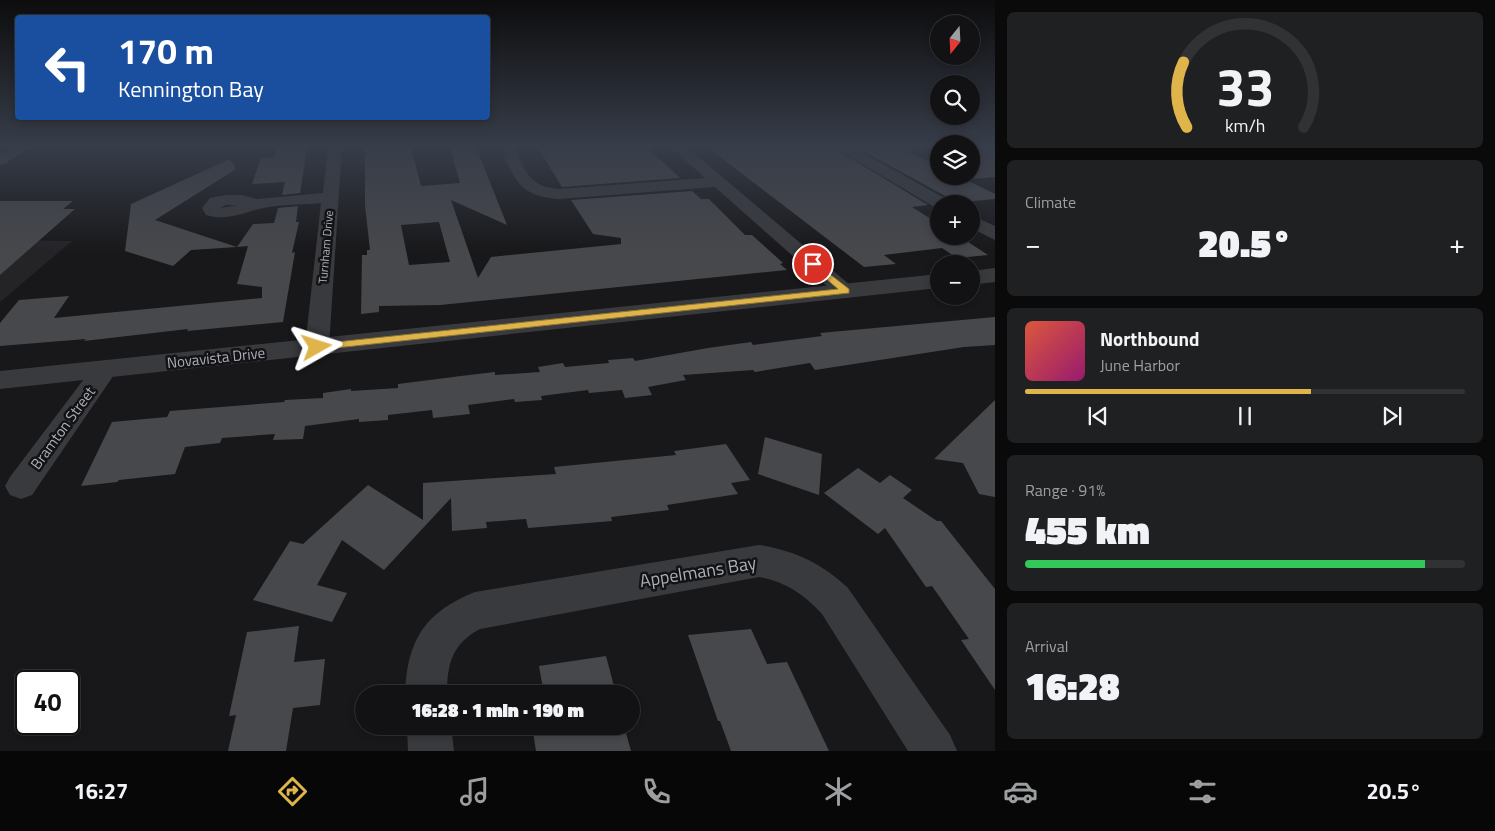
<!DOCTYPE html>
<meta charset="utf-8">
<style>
:root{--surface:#121214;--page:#1f2022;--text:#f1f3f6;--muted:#9c9ea0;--line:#313234;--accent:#dfb54b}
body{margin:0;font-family:"Titillium Web",sans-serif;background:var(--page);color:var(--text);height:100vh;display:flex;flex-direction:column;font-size:19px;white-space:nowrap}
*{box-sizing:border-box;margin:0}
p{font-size:16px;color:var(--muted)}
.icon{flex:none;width:28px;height:28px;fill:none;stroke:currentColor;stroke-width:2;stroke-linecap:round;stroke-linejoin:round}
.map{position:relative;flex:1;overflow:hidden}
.drawer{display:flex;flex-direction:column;gap:12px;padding:12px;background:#0a0a0b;width:500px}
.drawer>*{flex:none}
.top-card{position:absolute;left:15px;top:15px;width:475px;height:105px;border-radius:5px;box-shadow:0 2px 8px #0003,0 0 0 1px var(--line);background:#1a4fa0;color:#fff;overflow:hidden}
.needle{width:32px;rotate:198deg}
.fabs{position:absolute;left:930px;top:15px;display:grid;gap:10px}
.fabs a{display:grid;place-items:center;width:50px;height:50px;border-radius:50%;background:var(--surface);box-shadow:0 2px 8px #0003,0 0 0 1px var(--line);font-size:25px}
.speed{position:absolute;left:15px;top:670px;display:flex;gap:10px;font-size:25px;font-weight:700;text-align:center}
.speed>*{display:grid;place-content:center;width:65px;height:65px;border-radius:50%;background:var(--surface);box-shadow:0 2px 8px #0003,0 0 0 1px var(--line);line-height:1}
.speed .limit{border:2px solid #111;border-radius:8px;background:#fff;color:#111}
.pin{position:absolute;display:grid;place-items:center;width:42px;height:42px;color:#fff;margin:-21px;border:2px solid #fff;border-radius:50%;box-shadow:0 1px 5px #0007}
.me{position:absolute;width:55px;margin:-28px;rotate:84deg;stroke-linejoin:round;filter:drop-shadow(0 0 4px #0008)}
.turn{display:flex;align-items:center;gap:18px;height:105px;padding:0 20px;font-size:22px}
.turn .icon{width:65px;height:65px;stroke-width:2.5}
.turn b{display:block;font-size:35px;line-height:42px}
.big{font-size:38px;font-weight:800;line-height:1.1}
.drawer .widget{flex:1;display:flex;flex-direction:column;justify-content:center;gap:8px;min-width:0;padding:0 18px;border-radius:8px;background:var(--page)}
.drawer .dial{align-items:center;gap:0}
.dial svg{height:130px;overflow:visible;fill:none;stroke:var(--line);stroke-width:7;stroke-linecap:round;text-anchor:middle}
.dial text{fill:var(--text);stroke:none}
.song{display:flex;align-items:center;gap:15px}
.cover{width:60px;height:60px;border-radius:8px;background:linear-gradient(135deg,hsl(10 70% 55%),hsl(320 70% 35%))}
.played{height:5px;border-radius:2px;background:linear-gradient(90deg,var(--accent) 65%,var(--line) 65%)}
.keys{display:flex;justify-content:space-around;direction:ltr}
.heat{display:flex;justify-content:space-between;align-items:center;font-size:28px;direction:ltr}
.charge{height:8px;border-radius:4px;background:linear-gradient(90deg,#34c759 91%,var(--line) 0)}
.trip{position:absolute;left:355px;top:685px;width:285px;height:50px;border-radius:25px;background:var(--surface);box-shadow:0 2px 8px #0003,0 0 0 1px var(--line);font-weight:800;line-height:50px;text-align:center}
.menu{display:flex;height:80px;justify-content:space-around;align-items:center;background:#070708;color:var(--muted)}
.menu .icon{width:35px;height:35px}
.menu .active{color:var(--accent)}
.menu b{font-size:22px;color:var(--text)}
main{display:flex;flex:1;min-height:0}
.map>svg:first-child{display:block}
</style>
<main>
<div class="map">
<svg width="995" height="751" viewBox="0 0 995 751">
<rect width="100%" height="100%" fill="#18181a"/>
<polygon fill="#242427" points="0,240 72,241 0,302"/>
<g fill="#47484c" fill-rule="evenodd">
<polygon points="305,147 307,149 300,193 282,195 285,182 252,184 261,158 274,157 276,148"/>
<path d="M365,147H411L421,186L460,183L450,147H476L507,225L451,200L478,278L491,257L621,244V238L593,234L571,200L692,191L701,199H709L745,235H752L783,263L780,264L787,270L440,305L379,306V312L361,314L362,255H367V250H370L365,205ZM439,222L450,262L409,265L401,225Z"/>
<polygon points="564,147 647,147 680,178 562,187 539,149"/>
<polygon points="757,147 832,147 928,205 912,207 939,224 939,236 959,236 988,255 957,258 942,248 884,255 896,264 864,267 711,150"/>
<polygon points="856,147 899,147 939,166 939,176 959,176 995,194 995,199 952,203 949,198"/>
<polygon points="971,147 987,147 995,151 995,177 971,179"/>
<polygon points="230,159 236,169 155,220 237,247 191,250 173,266 125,251 131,204"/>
<polygon points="0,201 73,201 63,209 75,209 0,275"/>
<polygon points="298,206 296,222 299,222 292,253 295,252 283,322 187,331 188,329 84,341 86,339 0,346 0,323 19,300 69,296 54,318 262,298 262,287 237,284 248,246 237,247 253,224 274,223 278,208"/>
<polygon points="995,317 995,345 964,347 815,370 810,363 755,372 753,370 683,375 686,380 648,387 652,395 625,398 622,390 589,393 588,390 541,396 542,400 515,402 514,399 468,405 470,414 433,418 432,410 388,415 388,420 359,422 359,419 305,426 303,439 273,440 275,434 222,438 220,443 185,447 175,474 119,480 117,482 81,486 112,422 167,417 170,411 284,402 285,400 323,398 323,393 351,389 351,391 398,388 398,384 469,375 495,372 495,375 540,372 538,367 563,363 565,367 609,363 608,360 633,358 635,361 708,348 751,342 753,345 822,336 820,333"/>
<polygon points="995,400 995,497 979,494 963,463 934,459"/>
<polygon points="765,437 822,454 819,495 758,474"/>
<polygon points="726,444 750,480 731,483 738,494 667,505 669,510 611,517 612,521 528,528 526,519 486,522 487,528 452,531 451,498 384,570 342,540 317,585 347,593 332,622 253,600 290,541 303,544 368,485 423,520 423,483 556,474 554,467 676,455 674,451"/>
<polygon points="858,468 880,483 890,475 912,490 903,498 937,521 941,521 995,589 995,690 961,640 969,639 932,586 926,587 885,528 878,534 824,493"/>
<polygon points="299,626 294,662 325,659 320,705 293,708 286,751 228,751 236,715 229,716 247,632"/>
<polygon points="751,629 767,664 787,662 829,751 731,751 720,721 718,721 688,635"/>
<polygon points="606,656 616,694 544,694 539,666"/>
<polygon points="532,726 624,726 631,751 536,751"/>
</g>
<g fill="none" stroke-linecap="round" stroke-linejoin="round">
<g fill="#393a3e" fill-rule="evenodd">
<path d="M328,147H342L329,347L326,352L317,355L308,352L305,347L321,203C301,205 278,204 259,209C239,214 226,221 206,215L202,208L210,198L226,195H242L257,199L323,193ZM226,205H237L220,208Z"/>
<path d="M500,147H514C526,171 529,187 559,189L705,178L671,147H687L857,291L854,296L846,298L838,296L715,187L559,199C519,196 515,180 500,147Z"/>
<polygon points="834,147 852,147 948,200 950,204 939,204 939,208 936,208"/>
<polygon points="971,215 995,226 995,240 971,228"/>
<polygon points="105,361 114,363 118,369 32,495 21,499 10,495 5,486 10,477 96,363"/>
<path d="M759,545C794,550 823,564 848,588L950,735L957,751H908L822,614C803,594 786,582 759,577L480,629C452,644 447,664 447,694H405C407,640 425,612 475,592Z"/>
<polygon points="407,726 451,726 454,751 408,751"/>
</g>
<g fill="#393a3e" fill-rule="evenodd">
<polygon points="995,268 995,282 971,285 971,271"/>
<polygon points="939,274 939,288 0,389 0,371"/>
</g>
<polygon fill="#48494e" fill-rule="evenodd" points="12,147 30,147 6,163 0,165 0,154"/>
</g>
<linearGradient id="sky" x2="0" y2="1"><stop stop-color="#0d0d0e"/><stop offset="0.58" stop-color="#373d49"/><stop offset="1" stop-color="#373d49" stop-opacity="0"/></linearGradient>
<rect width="995" height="252" fill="url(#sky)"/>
<polygon fill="#dfb54b" stroke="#917631" points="813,261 849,289 849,293 317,350 312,347 317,344 838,289 810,265 810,262"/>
<g text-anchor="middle" stroke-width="5" stroke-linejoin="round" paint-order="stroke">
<g font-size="12" fill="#acafb8" stroke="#131315">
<text transform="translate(326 247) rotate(-85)" y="4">Turnham Drive</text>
</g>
<g font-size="15" fill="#acafb8" stroke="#131315">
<text transform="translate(216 358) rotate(-6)" y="5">Novavista Drive</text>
<text transform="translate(63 428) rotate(-54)" y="5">Bramton Street</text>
</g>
<g font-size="18" fill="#acafb8" stroke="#131315">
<text transform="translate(698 572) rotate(-9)" y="6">Appelmans Bay</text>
</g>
</g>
</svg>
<div class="fabs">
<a><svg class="needle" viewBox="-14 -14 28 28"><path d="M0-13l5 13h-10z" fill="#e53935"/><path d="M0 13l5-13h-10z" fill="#9c9ea0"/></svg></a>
<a><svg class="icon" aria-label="search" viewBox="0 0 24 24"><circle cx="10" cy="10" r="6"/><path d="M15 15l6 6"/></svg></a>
<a><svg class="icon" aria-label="layers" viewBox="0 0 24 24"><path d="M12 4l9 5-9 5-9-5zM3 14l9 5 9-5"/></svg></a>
<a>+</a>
<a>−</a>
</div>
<div class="speed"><div class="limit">40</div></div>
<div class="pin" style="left:813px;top:264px;background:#d93025"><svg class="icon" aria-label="arrive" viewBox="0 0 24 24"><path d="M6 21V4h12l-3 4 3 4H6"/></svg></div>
<svg class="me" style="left:317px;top:347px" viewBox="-20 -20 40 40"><path d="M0-17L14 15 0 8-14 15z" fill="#dfb54b" stroke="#fff" stroke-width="4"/></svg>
<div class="trip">16:28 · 1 min · 190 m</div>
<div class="top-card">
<div class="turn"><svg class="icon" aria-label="left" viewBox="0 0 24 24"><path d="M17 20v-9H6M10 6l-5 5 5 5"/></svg><div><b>170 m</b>Kennington Bay</div></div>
</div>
</div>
<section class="drawer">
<div class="widget dial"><svg viewBox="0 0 100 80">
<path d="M14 69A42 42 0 1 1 86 69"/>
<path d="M14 69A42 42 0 0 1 12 29" stroke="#dfb54b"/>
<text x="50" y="56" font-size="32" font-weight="700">33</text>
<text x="50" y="72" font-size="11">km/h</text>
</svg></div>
<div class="widget"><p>Climate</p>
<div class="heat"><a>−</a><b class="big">20.5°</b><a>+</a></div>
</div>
<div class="widget">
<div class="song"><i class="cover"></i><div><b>Northbound</b><p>June Harbor</p></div></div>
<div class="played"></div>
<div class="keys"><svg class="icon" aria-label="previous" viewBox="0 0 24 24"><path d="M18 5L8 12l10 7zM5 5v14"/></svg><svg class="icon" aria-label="pause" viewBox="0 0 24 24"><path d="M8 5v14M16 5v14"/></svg><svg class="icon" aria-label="next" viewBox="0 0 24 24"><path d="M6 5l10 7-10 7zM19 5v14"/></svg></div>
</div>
<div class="widget"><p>Range · 91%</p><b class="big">455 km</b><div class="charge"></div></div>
<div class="widget"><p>Arrival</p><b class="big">16:28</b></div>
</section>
</main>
<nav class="menu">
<b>16:27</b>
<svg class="icon active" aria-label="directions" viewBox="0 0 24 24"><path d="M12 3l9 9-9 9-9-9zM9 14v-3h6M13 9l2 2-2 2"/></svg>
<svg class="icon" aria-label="music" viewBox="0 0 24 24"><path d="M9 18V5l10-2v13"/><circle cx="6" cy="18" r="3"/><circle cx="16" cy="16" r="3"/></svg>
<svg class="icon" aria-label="phone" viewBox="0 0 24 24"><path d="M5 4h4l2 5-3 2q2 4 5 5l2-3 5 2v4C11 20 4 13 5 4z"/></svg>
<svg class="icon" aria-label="climate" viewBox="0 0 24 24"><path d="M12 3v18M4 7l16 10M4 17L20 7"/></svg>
<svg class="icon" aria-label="car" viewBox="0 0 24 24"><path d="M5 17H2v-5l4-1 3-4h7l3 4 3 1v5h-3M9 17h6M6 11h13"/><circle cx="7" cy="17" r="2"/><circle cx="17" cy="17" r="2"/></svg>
<svg class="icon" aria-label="filters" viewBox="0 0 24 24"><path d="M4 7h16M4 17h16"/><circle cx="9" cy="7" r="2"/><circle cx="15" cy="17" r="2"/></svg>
<b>20.5°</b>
</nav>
